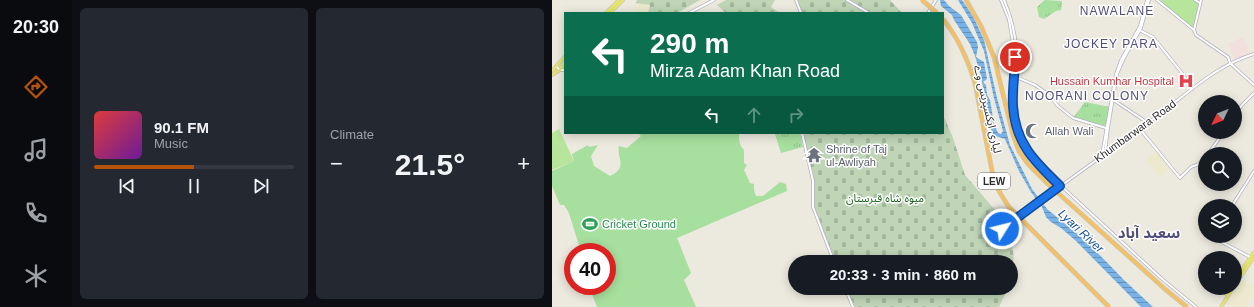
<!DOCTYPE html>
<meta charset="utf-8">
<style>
:root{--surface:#171b24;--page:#242831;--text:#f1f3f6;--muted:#9ea1a6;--line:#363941;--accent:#b45309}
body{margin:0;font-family:Helvetica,"Noto Sans Arabic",sans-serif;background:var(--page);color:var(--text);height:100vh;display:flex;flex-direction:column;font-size:15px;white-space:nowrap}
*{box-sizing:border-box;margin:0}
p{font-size:13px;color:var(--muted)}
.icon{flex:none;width:22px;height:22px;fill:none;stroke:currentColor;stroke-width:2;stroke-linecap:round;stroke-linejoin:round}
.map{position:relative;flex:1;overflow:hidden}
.sheet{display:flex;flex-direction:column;gap:8px;padding:8px;background:#0d0f14;width:480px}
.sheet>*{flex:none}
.top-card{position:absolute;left:12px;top:12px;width:380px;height:122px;border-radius:0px;box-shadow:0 2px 10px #0003;background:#0b6e4f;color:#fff;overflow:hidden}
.needle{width:26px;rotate:227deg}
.tools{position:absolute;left:646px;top:95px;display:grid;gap:8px}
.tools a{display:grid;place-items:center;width:44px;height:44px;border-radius:50%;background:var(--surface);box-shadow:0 2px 10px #0003;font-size:20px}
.speed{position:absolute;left:12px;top:243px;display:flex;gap:8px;font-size:20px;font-weight:700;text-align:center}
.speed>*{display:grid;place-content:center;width:52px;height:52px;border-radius:50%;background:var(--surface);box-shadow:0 2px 10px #0003;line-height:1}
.speed .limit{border:6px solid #d22;background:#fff;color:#111}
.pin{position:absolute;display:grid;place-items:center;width:34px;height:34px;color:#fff;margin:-17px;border:2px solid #fff;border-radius:50%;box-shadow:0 1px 4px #0007}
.me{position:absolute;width:44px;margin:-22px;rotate:54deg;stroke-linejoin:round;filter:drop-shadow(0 0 3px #0008)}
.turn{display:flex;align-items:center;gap:14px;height:84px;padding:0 20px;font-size:18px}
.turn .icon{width:52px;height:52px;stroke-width:2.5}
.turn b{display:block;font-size:28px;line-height:34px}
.lanes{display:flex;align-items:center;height:38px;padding:0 20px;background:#0003;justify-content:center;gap:20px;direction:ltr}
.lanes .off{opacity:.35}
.big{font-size:30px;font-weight:700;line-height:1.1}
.sheet .widget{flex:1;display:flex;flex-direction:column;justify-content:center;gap:6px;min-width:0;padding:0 14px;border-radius:6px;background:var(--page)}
.song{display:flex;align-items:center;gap:12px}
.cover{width:48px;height:48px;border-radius:6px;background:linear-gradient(135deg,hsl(0 70% 55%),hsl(280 70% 35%))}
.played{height:4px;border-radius:2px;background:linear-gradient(90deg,var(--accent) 50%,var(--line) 50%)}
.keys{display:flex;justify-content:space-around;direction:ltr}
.heat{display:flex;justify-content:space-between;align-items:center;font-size:22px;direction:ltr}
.sheet .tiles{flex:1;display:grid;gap:8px;grid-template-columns:repeat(2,1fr)}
.trip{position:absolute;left:236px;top:255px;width:230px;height:40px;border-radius:20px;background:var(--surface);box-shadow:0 2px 10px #0003;font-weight:700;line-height:40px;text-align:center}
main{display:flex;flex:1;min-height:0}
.tab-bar{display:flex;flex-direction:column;width:72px;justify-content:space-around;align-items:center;background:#090b0e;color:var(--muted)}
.tab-bar .icon{width:28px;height:28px}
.tab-bar .on{color:var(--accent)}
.tab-bar b{font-size:18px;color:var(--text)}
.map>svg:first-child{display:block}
</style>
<main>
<nav class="tab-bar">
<b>20:30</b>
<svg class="icon on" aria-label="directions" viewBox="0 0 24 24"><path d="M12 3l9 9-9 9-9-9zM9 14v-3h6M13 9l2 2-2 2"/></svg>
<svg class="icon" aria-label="music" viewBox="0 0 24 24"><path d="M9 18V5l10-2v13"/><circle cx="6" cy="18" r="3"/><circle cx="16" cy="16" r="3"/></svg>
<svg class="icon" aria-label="phone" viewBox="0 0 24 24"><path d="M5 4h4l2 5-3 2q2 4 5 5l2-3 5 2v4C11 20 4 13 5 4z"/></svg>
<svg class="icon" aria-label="climate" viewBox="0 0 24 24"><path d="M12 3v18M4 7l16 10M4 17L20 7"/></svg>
</nav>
<section class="sheet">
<div class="tiles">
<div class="widget">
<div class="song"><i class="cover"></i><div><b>90.1 FM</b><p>Music</p></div></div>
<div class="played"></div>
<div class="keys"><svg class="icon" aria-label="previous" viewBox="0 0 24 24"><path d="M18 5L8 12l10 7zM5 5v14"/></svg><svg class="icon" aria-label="pause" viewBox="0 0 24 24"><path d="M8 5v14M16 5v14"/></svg><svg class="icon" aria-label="next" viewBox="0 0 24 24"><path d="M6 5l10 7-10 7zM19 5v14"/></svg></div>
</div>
<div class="widget"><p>Climate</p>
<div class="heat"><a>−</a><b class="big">21.5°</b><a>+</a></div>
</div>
</div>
</section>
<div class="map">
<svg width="702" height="307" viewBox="0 0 702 307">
<defs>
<pattern id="cemetery-stones" width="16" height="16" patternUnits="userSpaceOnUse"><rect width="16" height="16" fill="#bfd5b6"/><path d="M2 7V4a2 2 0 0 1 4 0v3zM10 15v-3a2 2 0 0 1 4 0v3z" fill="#a4b79d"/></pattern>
<pattern id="park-tufts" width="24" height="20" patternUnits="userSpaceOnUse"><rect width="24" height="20" fill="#a7df9e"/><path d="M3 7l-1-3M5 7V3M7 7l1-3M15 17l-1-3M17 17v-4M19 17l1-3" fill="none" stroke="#90c088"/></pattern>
<pattern id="water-rules" width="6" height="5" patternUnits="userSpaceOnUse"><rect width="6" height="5" fill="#78b2e7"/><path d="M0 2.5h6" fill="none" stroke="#6391bb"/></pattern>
</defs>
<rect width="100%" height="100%" fill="#ece9de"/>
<g fill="#ece9cf">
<polygon points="84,3 98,4 96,13 81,11"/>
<polygon points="606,150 620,168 608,177 594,160"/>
<polygon points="687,277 702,287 702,292 693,307 681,307 671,301 679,288 683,288 683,283"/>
</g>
<polygon fill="#f2e0dc" points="691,37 699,55 684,61 676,44"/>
<path fill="#a7df9e" d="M86,133H187C187,138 187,146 192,150V163L195,165L192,170L198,183L202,184V190L204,196H211L228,182L234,184L235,191L125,238L139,273L132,280L144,307H45L37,286H55V252H29L17,213L12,205H8L0,186V171L22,161L20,154L36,145L37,147L46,145L39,156L42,166L58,176C77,167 64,158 67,146L75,148L89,136Z"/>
<g fill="url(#cemetery-stones)">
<polygon points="85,0 148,0 125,13 96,13 98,5 84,3"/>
<polygon points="174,0 223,0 219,7 228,13 174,13 165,5"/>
<polygon points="245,0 338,0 350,13 249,13"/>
<path d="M391,115L401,138L413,175L443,210L434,218L447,231L450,229C462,248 464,252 459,274V262H284L262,209V179L251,133H391Z"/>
<polygon points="295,288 456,288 447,307 303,307"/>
</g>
<g fill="url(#park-tufts)">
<polygon points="493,0 510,1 509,10 504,11 492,19 487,17 485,7"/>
<polygon points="533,102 558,107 555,126 521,118"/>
<polygon points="227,133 248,133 251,147 229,153 223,134"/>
</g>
<g fill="#b6e59b">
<polygon points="609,0 643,0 648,3 642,30 608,2"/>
<polygon points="7,129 22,161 0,170 0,133"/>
</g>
<polygon fill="url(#water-rules)" points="388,0 392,0 397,6 409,15 425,42 426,47 424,57 432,62 435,79 431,82 434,85 435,95 438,100 442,124 446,133 449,134 451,131 442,98 432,51 420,23 406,0 410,0 421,16 432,40 445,98 458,145 480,189 495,209 535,242 572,280 601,307 589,307 524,241 509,228 499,222 494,217 490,207 479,192 467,171 453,139 440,135 429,76 423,56 418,44 402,20 400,15 389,6"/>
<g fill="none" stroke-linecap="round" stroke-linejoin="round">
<defs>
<g id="secondary">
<polyline points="244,0 249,13"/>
<polyline points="295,0 317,13"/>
<polyline points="449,0 457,20 462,49 463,59 461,103 462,115 466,132 475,151 494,172 609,278 644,307"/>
<path d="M452,0C460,18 464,37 465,56C467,86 457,112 472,141C481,158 497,170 511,184"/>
<polyline points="605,0 642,30 644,35 676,57 678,63 702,85"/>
<polyline points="643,0 648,3"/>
<polyline points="137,13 162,0"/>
<polyline points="376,13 384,0"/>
<polyline points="587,30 601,37 630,73 640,89"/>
<polyline points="642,30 649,0"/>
<polyline points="5,67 8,70 13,70"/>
<polyline points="464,77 483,85 496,94 506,106 521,118 554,128"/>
<polyline points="560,99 596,123"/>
<polyline points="683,115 690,105 702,93"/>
<polyline points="587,128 628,178 639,167 650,163 653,158"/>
<polyline points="250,133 261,181 261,207 282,262"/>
<polyline points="553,153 556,128 565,74 572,58 589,28 597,0"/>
<polyline points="656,154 672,132"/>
<polyline points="550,155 564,74 569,60 588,26 595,0"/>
<polyline points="680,206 702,171"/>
<path d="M450,229C500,192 550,156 600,120C633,96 662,66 702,54"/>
<polyline points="663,236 662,238 698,257"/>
<polyline points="293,288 301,307"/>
</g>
<g id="primary">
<polyline points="54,13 67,0"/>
<polyline points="58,13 71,0"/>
<polyline points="0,71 13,56"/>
<polyline points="0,75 8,70 13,61"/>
<polyline points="683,280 702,252"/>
<polyline points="683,285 702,257"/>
<polyline points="674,294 678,288"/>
<polyline points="669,307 681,288"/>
</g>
<polyline id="highway" points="414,0 429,26 442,57"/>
</defs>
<use href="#secondary" stroke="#b2b1be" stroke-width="3.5"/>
<use href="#primary" stroke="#c8c8c8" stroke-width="4"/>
<use href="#highway" stroke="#c8c8c8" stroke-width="5"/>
<use href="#secondary" stroke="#fff" stroke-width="2"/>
<use href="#primary" stroke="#e8e567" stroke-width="2.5"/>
<use href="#highway" stroke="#f4c061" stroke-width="3.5"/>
<defs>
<g id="highway-bridge">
<polyline points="370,0 385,13"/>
<path d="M391,19C407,39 416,60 423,83L441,176C444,188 450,197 457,207L557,307"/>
<polyline points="442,57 461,135 467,151 476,164 496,184 614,290 635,307"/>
</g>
</defs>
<use href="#highway-bridge" stroke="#c8c8c8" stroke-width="5" stroke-linecap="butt"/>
<use href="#highway-bridge" stroke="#f4c061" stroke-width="3.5"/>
</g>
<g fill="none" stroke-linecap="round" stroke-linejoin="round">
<defs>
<path id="route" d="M450,229L508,186C483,162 463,143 461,106C460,90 463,73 463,57"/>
</defs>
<use href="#route" stroke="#114b97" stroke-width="10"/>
<use href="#route" stroke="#1a73e8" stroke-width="7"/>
</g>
<defs>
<symbol id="hospital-bare" viewBox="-9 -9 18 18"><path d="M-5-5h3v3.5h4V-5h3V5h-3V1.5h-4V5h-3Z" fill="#e0444e" stroke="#fff" stroke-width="2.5" paint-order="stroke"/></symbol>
<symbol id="mosque-bare" viewBox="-9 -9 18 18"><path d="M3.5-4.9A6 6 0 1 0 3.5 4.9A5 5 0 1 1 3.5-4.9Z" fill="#6b7280" stroke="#fff" stroke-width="2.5" paint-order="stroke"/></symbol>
<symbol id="temple-bare" viewBox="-9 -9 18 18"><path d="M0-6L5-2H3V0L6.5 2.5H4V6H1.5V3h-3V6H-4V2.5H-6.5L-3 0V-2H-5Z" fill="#6b7280" stroke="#fff" stroke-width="2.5" paint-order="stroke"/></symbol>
<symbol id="stadium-bare" viewBox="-9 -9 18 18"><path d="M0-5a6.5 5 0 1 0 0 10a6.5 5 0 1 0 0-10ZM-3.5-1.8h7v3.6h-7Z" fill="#2e9e5b" stroke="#fff" stroke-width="2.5" paint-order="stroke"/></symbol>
</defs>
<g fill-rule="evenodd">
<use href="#hospital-bare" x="623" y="70" width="22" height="22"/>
<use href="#mosque-bare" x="470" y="120" width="22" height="22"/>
<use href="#temple-bare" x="251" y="144" width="22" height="22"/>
<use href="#stadium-bare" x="27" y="213" width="22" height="22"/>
</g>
<g text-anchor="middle" stroke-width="3" stroke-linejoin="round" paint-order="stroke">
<rect fill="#fff" stroke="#6b6b6b" stroke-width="1" x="426" y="173" width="32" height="16" rx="3"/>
<g font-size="10" font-weight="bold" fill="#2b2b2b">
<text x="442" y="185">LEW</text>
</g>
<g font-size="11" fill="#be3a42" stroke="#fff" text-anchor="end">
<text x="622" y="85">Hussain Kumhar Hospital</text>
</g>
<g font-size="11" fill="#2b2b2b" stroke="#fff">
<text transform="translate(436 109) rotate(77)" y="4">لیاری ایکسپریس وے</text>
<text transform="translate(583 131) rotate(-36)" y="4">Khumbarwara Road</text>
</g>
<g font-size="11" fill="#5b616d" stroke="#fff" text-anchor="start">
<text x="493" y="135">Allah Wali</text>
<text x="274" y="153">Shrine of Taj<tspan x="274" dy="13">ul-Awliyah</tspan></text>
</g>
<g font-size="11" fill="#1f641f" stroke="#fff">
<text x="333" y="202">میوہ شاہ قبرستان</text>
</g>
<g font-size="11" fill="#27864d" stroke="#fff" text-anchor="start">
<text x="50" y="228">Cricket Ground</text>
</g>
<g font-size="12" letter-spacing="1" fill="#4f4e79" stroke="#fff">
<text x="565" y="15">NAWALANE</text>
<text x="559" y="48">JOCKEY PARA</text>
<text x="535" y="100">NOORANI COLONY</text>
</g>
<g font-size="12" font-style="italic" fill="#164e94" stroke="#fff">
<text transform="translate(529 231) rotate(43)" y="4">Lyari River</text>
</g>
<g font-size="15" font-weight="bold" fill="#4f4e79" stroke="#fff">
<text x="597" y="238">سعید آباد</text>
</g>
</g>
</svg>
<div class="tools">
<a><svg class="needle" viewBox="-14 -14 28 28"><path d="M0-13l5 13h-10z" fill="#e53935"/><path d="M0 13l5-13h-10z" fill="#9ea1a6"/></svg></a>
<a><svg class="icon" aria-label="search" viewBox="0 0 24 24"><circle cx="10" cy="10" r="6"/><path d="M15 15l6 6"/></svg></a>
<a><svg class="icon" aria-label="layers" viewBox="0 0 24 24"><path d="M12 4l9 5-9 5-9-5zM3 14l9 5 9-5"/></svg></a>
<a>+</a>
</div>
<div class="speed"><div class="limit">40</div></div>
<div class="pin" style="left:463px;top:57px;background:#d93025"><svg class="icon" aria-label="arrive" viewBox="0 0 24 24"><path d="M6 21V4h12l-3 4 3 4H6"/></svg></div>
<svg class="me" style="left:450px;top:229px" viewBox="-20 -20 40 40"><circle r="17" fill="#1a73e8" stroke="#fff" stroke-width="3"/><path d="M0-11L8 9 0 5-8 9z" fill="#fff"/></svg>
<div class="trip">20:33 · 3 min · 860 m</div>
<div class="top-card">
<div class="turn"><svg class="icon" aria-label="left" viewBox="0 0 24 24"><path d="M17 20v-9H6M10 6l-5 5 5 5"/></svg><div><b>290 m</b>Mirza Adam Khan Road</div></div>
<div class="lanes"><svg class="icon" aria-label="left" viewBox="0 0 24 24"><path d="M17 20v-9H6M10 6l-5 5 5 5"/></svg><svg class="icon off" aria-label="ahead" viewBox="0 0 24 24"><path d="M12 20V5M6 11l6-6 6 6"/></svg><svg class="icon off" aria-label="right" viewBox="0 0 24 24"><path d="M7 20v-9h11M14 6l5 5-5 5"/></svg></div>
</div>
</div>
</main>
